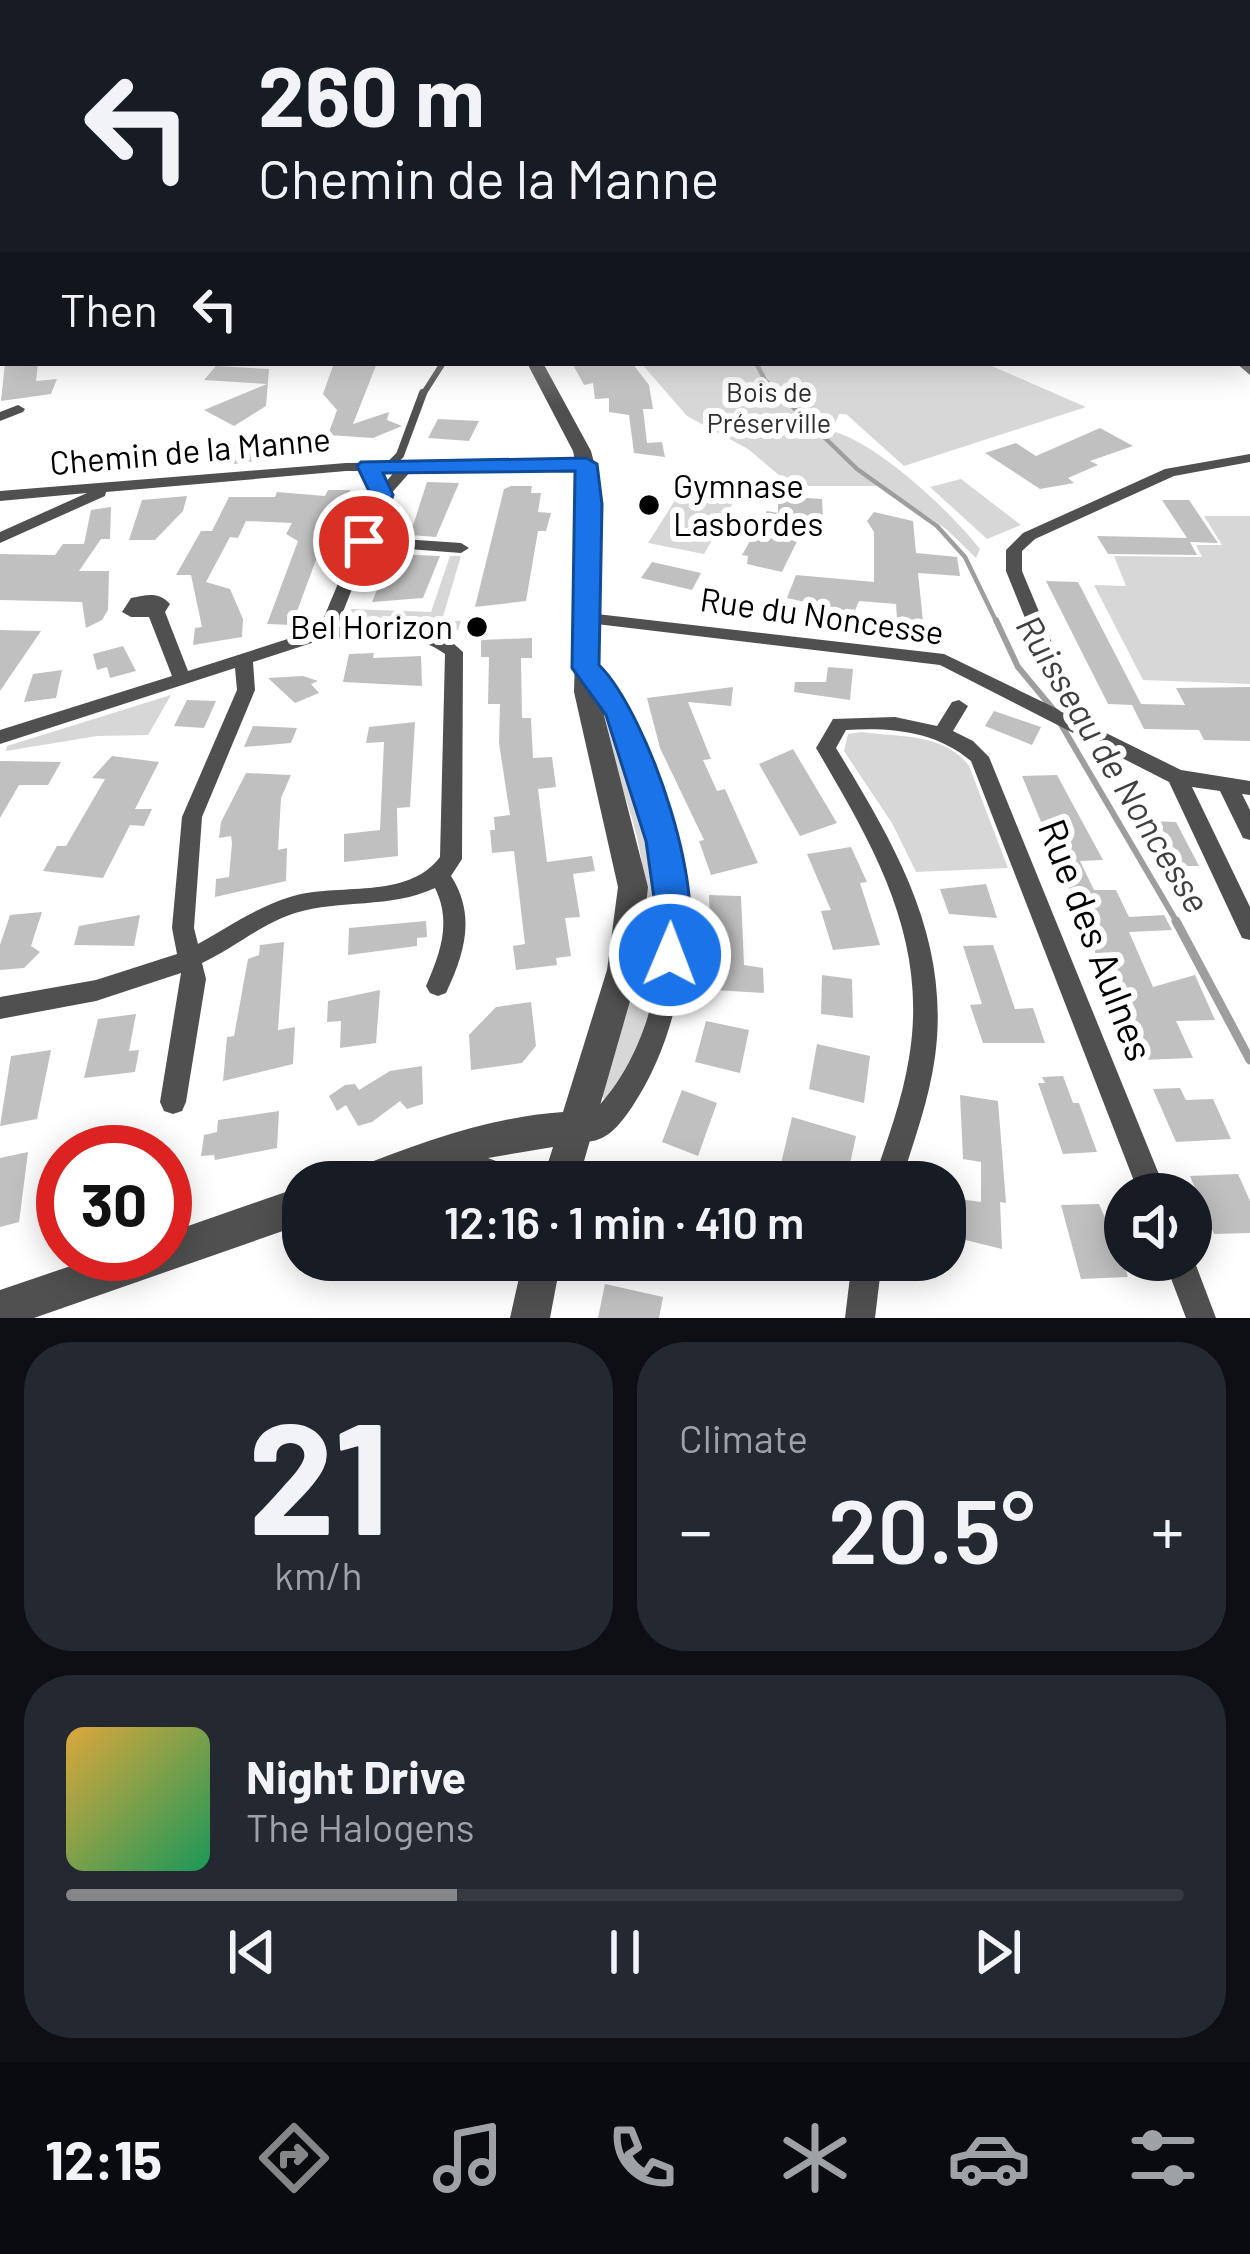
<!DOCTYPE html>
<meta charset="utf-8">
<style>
:root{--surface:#171b24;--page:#242831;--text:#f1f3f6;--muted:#9ea1a6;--line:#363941;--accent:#858687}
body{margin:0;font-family:Barlow,sans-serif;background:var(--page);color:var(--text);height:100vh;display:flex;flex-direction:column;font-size:45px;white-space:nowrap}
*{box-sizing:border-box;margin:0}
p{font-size:39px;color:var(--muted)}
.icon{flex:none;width:66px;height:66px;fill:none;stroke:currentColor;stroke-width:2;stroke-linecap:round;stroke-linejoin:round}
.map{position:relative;height:1318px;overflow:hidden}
.details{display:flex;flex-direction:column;gap:24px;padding:24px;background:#0d0f14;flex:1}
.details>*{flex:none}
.hud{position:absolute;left:0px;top:0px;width:1251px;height:366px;box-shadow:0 6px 30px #0003;background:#171b24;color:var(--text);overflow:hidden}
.buttons{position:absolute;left:1104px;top:1173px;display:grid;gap:24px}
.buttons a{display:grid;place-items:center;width:108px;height:108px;border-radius:50%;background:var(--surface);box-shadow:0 6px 30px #0003;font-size:60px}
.speed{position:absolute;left:36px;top:1125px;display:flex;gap:24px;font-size:60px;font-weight:700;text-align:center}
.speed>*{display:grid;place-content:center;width:156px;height:156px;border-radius:50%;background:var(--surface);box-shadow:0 6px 30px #0003;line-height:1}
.speed .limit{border:18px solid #d22;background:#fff;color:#111}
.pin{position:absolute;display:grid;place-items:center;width:102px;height:102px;color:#fff;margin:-51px;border:6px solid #fff;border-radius:50%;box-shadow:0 3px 12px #0007}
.me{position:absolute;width:132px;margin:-66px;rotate:1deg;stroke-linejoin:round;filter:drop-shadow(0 0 9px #0008)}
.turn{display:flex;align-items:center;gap:42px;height:252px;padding:0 60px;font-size:54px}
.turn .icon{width:156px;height:156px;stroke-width:2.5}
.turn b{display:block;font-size:84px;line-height:102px}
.then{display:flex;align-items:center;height:114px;padding:0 60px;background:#0003;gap:24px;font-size:45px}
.big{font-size:90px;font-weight:600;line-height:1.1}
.details .tile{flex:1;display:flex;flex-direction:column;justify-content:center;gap:18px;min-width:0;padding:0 42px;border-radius:48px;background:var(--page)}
.details .dial{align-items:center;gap:0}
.dial b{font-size:156px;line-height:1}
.song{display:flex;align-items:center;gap:36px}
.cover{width:144px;height:144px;border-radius:18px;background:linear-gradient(135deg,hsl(40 70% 55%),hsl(150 70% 35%))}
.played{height:12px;border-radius:6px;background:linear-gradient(90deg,var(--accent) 35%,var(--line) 35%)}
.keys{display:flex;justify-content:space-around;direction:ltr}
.heat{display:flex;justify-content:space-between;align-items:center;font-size:66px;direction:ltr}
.details .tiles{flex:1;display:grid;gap:24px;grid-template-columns:1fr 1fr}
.tile:last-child{grid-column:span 2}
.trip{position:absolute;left:282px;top:1161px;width:684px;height:120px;border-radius:48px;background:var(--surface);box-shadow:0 6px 30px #0003;font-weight:600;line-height:120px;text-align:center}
.tab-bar{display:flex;height:192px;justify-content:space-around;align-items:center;background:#090b0e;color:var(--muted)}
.tab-bar .icon{width:84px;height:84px}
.tab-bar .on{color:var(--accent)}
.tab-bar b{font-size:54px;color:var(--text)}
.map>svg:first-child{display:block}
</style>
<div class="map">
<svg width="1250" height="1318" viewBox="0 0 1250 1318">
<rect width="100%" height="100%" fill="#fff"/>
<g fill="#d7d7d7">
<path d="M641,363H985L1086,407L904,466L846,414H839L832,431C878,443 950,511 980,549L976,558L946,529L883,486H792L748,449L687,416Z"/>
<polygon points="961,479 1021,525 987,539 930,487"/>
<polygon points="681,491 734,501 704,554 648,543"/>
<polygon points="1204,516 1250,516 1250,684 1143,680 1094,585 1126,586 1114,556 1202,557 1196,545 1222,545"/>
<polygon points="450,556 461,556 442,620 461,621 458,630 366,627 353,620 351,609 431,612"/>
<path d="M598,693L607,695C609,742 633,784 648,827C672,895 667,988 637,1054C629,1070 615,1085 605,1100L600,1094C628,1013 657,934 639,847C629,795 603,747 598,693Z"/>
<polygon points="171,695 148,735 97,736 6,751 7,746"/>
<path d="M861,732C897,737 945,733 969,766L1008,868L916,872L892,823L844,751L848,734Z"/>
</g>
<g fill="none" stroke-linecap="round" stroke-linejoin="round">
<polyline stroke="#9e9e9e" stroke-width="4.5" points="756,363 765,380 857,469 937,526 965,557 997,623"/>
<g stroke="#9e9e9e" stroke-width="6">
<polyline points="996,620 1018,667 1053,709"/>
<polyline points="1059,721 1178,924"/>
</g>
<polyline stroke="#9e9e9e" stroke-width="9" points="1176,921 1250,1060"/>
</g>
<g fill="#c0c0c0">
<polygon points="5,363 38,363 36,381 57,379 51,394 1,401"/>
<polygon points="334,363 377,363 353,424 389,412 387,420 402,426 373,438 328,435 337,410 323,394"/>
<polygon points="572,363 632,363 649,385 653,409 643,409 647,443 662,442 665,457 634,453 629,415 609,412 609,398 595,399 593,383 584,385"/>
<polygon points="216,366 269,369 266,406 234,426 204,410 267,384 204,380"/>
<polygon points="438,419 479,421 469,441 428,438"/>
<polygon points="1100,428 1133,446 1090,461 1098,465 1068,478 1074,483 1040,489 985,453 1016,443 1036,456"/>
<polygon points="265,441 269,459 227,465 225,447"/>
<polygon points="427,482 459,483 436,537 410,535"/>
<polygon points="511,486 532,486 531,493 541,493 538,512 551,513 546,531 538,531 526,601 475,607 504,489"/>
<polygon points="328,490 350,490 349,503 334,539 324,538 292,625 267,624 298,541 286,534 292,523 246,521 238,538 230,537 206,582 230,589 243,619 242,637 193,645 195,628 202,627 191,575 176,575 201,531 212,531 229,497 275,497 277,492 325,496"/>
<polygon points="187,496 183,511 155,540 129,540 142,500"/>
<polygon points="778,496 822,499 823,519 808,519 782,572 747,564 748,556 742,555 767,511 778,513"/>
<polygon points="1162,500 1189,500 1218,543 1190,542 1197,555 1108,554 1097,536 1187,538"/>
<polygon points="111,507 110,539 101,539 79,571 109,571 108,610 102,620 86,628 82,602 0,600 0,554 55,555 63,544 84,544 91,510"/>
<polygon points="874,512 913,521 916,553 957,557 960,576 918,573 923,621 897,619 896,604 859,601 854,613 787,598 796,575 874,582 874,532 867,521"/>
<polygon points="392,554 440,556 423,598 372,602"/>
<polygon points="652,562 701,573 692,590 641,578"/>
<polygon points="1046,581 1078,582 1141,704 1185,705 1176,688 1250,687 1250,741 1204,740 1199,730 1144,729 1132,705 1108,704"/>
<polygon points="0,630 41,631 0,691"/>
<polygon points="532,638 532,658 521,658 522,718 531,718 533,758 552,757 556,787 538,789 547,862 592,856 595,871 573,874 580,917 565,918 571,956 556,958 557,965 516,970 513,946 525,944 514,851 492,853 490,830 495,830 494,817 510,815 499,743 500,704 488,704 489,657 481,657 481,640"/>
<polygon points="123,646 136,671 110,678 107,667 97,670 93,654"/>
<polygon points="374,653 373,658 421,656 422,686 343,682 349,654"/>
<polygon points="828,667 853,669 850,700 794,692 795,682 826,682"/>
<polygon points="62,670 56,698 24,702 33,674"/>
<polygon points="303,676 318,681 311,684 319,693 295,703 268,678"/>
<polygon points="733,687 731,706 688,702 711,759 703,760 717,791 725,789 758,863 711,875 699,841 704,840 660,748 647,698"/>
<polygon points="187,700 216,701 204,728 174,726"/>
<polygon points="994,711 1041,727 1032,745 985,726"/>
<polygon points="415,722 410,807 397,808 398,856 344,862 344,834 380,830 384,742 366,743 369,727"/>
<polygon points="253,726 297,728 291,743 244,747"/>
<polygon points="793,749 837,823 800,836 759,764"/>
<polygon points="112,756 159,762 135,809 152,809 144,826 130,825 103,878 43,871 57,846 66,846 105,779 92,778"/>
<polygon points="0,761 61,762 48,785 19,785 0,818"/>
<polygon points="246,773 291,775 281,798 278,850 287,848 286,881 215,897 216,879 229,877 232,843 231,836 219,838 221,822"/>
<polygon points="1057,775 1103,860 1080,861 1094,890 1116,890 1129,917 1164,915 1172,930 1129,932 1153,987 1195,975 1215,1020 1176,1021 1193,1058 1140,1060 1022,776"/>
<polygon points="1148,821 1176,822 1199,866 1165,866 1161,856 1152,854 1159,845"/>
<polygon points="851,847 867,882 860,883 880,945 833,950 821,911 831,910 807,854"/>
<polygon points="986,884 997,918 949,914 940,889"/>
<polygon points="709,895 741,896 744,965 763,968 764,993 713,990"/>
<polygon points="42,912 31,946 40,952 24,968 0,970 0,945 10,915"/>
<polygon points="140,915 134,946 74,945 79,926"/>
<polygon points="426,921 427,937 417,938 417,946 348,955 349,928"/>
<polygon points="284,942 278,1030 295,1027 293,1064 223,1081 227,1037 234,1036 248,959 259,955 260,945"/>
<polygon points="993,945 1015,1009 1033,1008 1045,1043 983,1043 970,1005 982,1004 963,946"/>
<polygon points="822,975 852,979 853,1018 821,1014"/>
<polygon points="380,990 376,1043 340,1048 341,1021 327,1022 328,1001"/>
<polygon points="531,1002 536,1046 522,1063 471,1070 469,1035 496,1007"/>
<polygon points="136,1014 129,1051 139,1050 135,1072 84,1078 98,1019"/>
<polygon points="706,1021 749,1030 740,1073 695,1062"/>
<polygon points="817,1044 870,1056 864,1103 809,1089"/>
<polygon points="51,1050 37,1119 0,1126 11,1056"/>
<polygon points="422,1066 423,1104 407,1109 400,1101 372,1122 358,1126 346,1105 337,1111 329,1096 345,1085 355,1084 359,1090 390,1071"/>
<polygon points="1063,1076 1073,1103 1079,1103 1097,1152 1063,1154 1038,1083 1045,1083 1042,1077"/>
<polygon points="1180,1088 1186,1100 1213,1099 1231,1139 1176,1142 1153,1089"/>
<polygon points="682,1090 717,1103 698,1156 662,1142"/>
<polygon points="960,1095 998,1101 1006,1203 1000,1202 1002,1249 945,1235 945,1197 981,1202 981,1162 963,1159"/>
<polygon points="279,1111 277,1148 215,1160 214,1155 201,1156 204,1135 217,1132 218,1120"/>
<polygon points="792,1117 856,1136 846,1182 825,1182 780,1168"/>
<polygon points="28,1152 19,1222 0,1227 0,1158"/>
<polygon points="1238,1174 1250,1201 1250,1233 1214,1234 1190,1176"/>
<polygon points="1099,1204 1117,1244 1128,1277 1081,1279 1061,1205"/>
<polygon points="605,1284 663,1297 659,1318 598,1318"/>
</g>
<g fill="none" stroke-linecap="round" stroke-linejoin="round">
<polyline stroke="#505050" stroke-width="6" points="422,396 443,363"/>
<polyline stroke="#505050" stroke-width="8" points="389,466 400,455 423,393"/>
<g fill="#505050" fill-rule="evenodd">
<rect x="0" y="263" width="3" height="6"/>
<rect x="0" y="303" width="3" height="6"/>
<polygon points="1250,322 1250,330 1248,331 1248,323"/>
<polygon points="3,340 3,349 0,350 0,341"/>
<polygon points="18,405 25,409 23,412 0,421 0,412"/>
<polygon points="1250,454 1250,462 1174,476 1035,539 1022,551 1022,571 1073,693 1100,724 1102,731 1181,770 1250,781 1250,795 1242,794 1250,810 1250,840 1243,838 1220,791 1192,787 1250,907 1250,940 1242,938 1169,782 940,665 588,623 579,618 588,613 944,654 1072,716 1056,695 1006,571 1006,550 1023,533 1165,469"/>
<path d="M585,460L592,464L590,467L411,471L389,496L373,537L461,543L469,548L461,553L369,546L337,627C377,626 433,620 463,652L462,859L451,876C476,915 465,953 446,993L438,996L430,993L426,986C440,954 452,922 435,888C390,909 341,899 295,913C261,924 234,948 202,963L206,979L186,1102L182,1111L173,1114L164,1111L160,1102L181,973L96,1001L0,1019V997L96,980L177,954L172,928L182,817L237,690L235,668L0,744V730L172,676L149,617H131L122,612L131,598C146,595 159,591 170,604L165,612L188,671L319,629L375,495L395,471H346L106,492L105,496L0,543V532L87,493L0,501V491L346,463ZM327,638C364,638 414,630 445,654L440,857C407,901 337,882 290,897C257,907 228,927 198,944L194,928L202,817L255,690L253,662Z"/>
<path d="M585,662C617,676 631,723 642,754C654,788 670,823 678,859C695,942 679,1036 632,1107C614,1134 597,1150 565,1137L561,1128L565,1119L574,1115L588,1117C654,1054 672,949 656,861C651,834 641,808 632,782C622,754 615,723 599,697C592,686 583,678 576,668Z"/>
<path d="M959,700L968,706L953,731L973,741L989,757L1167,1194H1139L971,761C936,731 890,727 846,730L836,748C895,845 951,938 935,1057C929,1100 914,1141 901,1182H873C887,1141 902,1101 909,1058C929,939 874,847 816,748L833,719L895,717L937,726L952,702Z"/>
<polygon points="1191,1254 1194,1260 1216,1318 1186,1318 1164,1260 1191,1260"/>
<polygon points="852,1260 882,1260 875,1318 845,1318"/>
</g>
<g fill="#505050" fill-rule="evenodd">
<polygon points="3,235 3,243 0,244 0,236"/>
<polygon points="1248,359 1250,360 1250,375 1236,363 1248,363"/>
<path d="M527,363H543L591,451L600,486L598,692L648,887L639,970L578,1182H542L553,1147L488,1158L517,1169L522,1182H349L354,1169C421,1142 491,1117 563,1112L607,970L618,887L574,692L580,486L573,451Z"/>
<polygon points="303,1186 303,1224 34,1318 0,1318 0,1290 106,1254 165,1254 165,1234"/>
<polygon points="523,1260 561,1260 550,1318 510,1318"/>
</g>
</g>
<linearGradient id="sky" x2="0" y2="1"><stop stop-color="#8aabca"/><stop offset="0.54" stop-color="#fff"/><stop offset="1" stop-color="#fff" stop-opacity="0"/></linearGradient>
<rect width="1250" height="406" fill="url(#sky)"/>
<path fill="#1a73e8" stroke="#114b97" stroke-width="3" d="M586,458L597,464L602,504L599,665C647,712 714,902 682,966L670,970L657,966L652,955L655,905L646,841L606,715L572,668L575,471L383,473L393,495L376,541L364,548L352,541L371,495L357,466L361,462Z"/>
<g fill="#000" stroke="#fff" stroke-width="4.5">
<circle cx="649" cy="505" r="12"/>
<circle cx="477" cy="627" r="12"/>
</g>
<g text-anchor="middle" stroke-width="12" stroke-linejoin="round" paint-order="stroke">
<g font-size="27" fill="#2e2e2e" stroke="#fff">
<text x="769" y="402">Bois de<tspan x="769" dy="31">Préserville</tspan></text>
</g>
<g font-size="33" fill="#000" stroke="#fff">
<text transform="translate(190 451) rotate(-5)" y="12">Chemin de la Manne</text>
<text transform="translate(822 616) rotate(8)" y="12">Rue du Noncesse</text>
</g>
<g font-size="33" fill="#000" stroke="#fff" text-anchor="start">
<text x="673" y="498">Gymnase<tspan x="673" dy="38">Lasbordes</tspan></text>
<text x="453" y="639" text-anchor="end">Bel Horizon</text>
</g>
<g font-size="36" font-style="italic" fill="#3f3f3f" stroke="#fff">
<text transform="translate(1113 764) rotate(59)" y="13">Ruisseau de Noncesse</text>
</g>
<g font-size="39" fill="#000" stroke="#fff">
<text transform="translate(1096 940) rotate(69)" y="14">Rue des Aulnes</text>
</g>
</g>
</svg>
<div class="buttons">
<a><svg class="icon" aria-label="sound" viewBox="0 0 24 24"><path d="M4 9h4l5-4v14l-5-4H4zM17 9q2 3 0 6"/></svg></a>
</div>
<div class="speed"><div class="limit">30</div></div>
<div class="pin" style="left:364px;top:541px;background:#d93025"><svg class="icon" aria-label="arrive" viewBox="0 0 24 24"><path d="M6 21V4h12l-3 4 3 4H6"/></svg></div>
<svg class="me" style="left:670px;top:955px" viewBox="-20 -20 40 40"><circle r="17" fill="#1a73e8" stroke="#fff" stroke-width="3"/><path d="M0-11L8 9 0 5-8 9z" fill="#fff"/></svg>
<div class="trip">12:16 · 1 min · 410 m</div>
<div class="hud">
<div class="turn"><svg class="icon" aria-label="left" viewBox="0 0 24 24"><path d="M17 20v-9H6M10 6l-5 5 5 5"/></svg><div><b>260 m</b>Chemin de la Manne</div></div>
<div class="then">Then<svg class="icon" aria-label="left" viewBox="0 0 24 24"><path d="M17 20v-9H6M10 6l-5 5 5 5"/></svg></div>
</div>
</div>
<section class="details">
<div class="tiles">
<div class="tile dial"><b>21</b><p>km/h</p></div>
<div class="tile"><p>Climate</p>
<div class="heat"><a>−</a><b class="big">20.5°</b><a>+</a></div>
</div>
<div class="tile">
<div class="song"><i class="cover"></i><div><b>Night Drive</b><p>The Halogens</p></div></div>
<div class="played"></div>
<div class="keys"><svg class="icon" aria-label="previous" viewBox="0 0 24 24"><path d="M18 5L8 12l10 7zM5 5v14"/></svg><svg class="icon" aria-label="pause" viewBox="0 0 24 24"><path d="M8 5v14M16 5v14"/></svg><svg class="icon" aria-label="next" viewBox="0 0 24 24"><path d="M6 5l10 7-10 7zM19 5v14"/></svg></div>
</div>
</div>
</section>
<nav class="tab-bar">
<b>12:15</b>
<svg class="icon on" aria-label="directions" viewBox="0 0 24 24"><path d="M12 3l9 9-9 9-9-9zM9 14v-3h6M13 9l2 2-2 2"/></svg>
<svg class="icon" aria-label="music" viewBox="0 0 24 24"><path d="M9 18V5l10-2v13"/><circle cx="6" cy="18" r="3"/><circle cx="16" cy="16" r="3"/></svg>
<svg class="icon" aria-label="phone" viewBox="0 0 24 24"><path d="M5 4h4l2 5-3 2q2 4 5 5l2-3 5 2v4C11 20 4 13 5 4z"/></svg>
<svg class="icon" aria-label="climate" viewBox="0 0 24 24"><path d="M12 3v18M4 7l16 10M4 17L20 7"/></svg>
<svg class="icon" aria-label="car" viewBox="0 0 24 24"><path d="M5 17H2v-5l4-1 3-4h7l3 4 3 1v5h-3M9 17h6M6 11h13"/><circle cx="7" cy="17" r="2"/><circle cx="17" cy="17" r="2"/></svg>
<svg class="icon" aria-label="filters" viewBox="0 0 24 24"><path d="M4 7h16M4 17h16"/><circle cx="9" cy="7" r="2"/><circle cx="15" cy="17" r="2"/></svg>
</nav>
